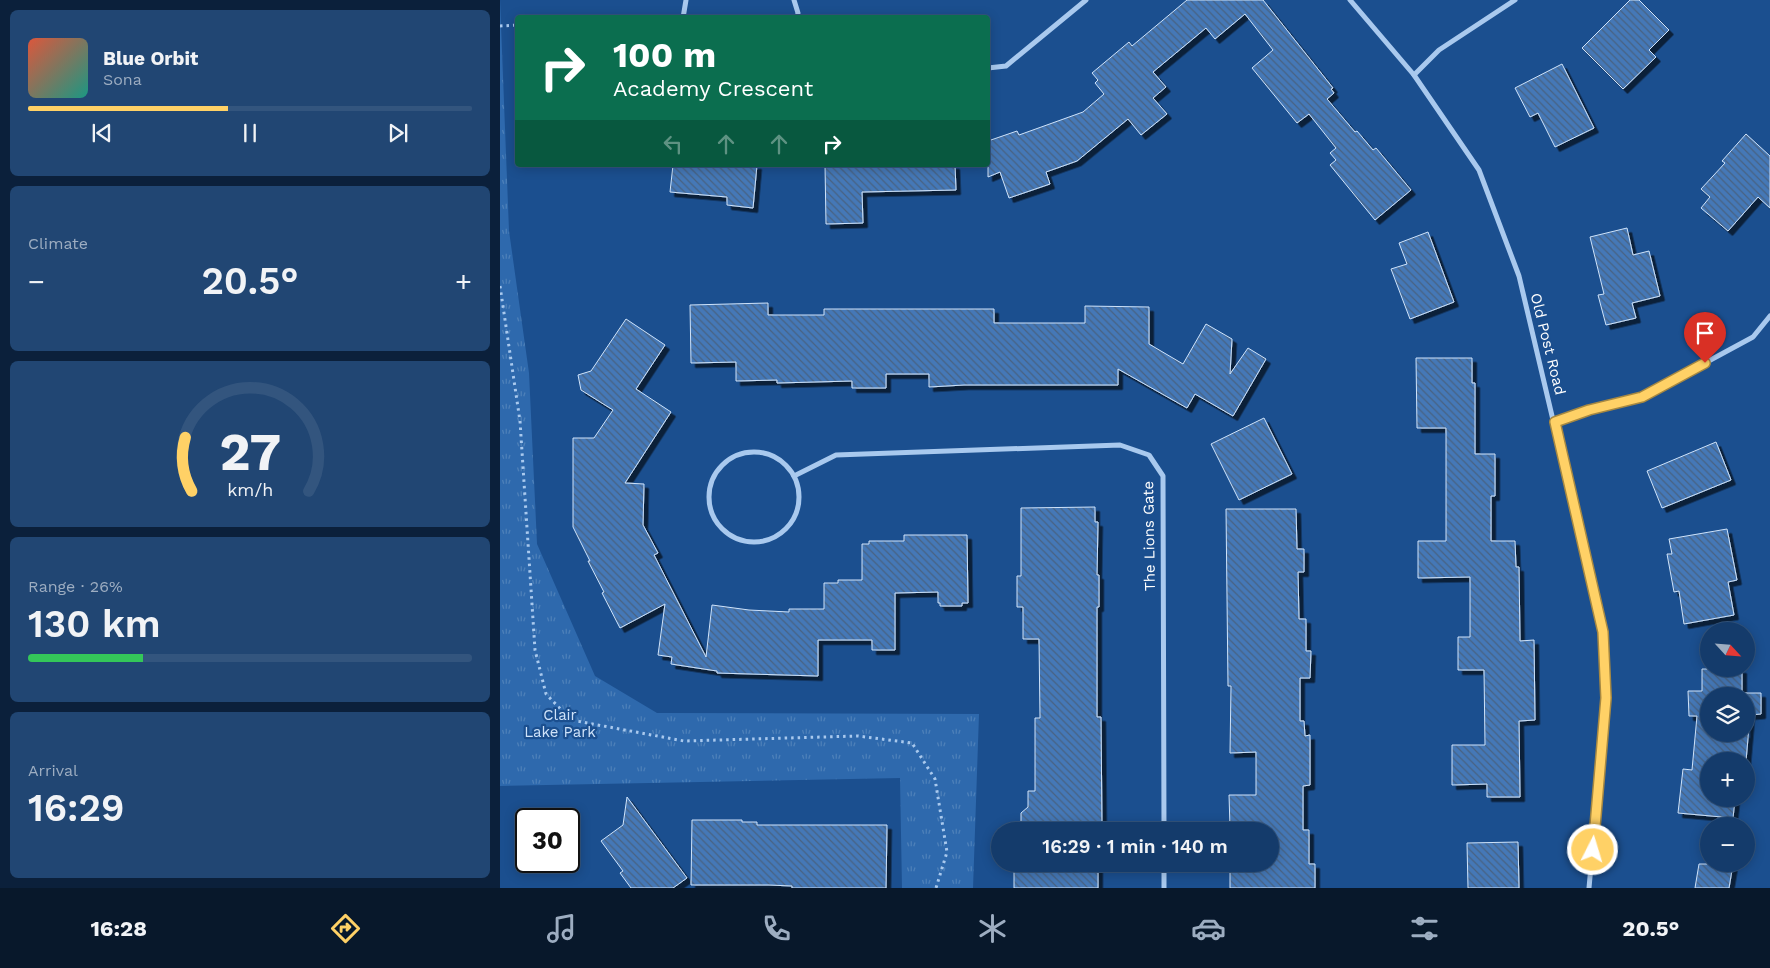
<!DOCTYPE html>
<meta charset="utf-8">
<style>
:root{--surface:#143b6b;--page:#214673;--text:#f1f3f6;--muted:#9dadc1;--line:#33557e;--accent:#ffd166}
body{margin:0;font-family:"Work Sans",sans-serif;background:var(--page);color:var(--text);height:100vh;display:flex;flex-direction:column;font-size:19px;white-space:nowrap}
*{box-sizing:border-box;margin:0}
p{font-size:16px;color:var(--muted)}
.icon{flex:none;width:28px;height:28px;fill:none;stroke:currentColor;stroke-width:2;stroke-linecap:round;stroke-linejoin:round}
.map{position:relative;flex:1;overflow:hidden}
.details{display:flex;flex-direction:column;gap:10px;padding:10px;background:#0b203b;width:500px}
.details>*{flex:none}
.banner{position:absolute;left:15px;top:15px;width:475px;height:152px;border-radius:5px;box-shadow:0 2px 12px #0003,0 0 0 1px var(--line);background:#0b6e4f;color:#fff;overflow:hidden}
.needle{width:32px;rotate:116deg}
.buttons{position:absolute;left:1200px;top:622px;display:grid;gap:10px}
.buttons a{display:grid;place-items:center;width:55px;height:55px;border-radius:50%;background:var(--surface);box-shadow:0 2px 12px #0003,0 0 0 1px var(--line);font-size:25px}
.speed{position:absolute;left:15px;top:808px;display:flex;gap:10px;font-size:25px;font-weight:700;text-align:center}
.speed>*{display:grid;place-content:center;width:65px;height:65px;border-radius:50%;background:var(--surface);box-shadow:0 2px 12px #0003,0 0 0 1px var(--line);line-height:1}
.speed .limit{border:2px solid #111;border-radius:8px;background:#fff;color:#111}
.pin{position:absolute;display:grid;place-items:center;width:42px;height:42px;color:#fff;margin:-51px -21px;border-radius:50% 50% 50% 0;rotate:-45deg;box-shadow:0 0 5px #0007}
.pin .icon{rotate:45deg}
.me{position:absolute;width:55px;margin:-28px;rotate:5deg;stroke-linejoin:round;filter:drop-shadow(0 0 4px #0008)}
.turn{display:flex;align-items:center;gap:18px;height:105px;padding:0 15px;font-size:22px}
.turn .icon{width:65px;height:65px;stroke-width:2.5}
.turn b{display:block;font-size:35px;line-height:42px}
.lanes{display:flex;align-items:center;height:48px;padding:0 15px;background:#0003;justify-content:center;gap:25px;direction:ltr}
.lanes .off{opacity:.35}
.big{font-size:38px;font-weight:600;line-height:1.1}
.details .widget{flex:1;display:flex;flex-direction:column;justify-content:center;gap:8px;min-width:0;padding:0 18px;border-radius:8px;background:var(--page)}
.details .dial{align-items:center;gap:0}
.dial svg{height:130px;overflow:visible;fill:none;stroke:var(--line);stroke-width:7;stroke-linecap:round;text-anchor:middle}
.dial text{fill:var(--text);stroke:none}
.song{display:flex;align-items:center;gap:15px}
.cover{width:60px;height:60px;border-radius:8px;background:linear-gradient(135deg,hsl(10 70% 55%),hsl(170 70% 35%))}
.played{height:5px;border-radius:2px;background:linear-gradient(90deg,var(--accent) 45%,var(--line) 45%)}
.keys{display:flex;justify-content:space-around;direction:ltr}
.heat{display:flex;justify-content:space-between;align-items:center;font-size:28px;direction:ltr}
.charge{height:8px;border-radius:4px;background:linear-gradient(90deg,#34c759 26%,var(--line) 0)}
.trip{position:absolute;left:491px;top:822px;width:288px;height:50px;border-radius:25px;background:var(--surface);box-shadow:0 2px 12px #0003,0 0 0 1px var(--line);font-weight:600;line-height:50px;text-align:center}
.tabs{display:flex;height:80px;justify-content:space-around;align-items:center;background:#08182b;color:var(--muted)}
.tabs .icon{width:35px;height:35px}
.tabs .selected{color:var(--accent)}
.tabs b{font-size:22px;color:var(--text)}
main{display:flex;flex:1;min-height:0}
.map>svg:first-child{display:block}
</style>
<main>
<section class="details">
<div class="widget">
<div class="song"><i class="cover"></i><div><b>Blue Orbit</b><p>Sona</p></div></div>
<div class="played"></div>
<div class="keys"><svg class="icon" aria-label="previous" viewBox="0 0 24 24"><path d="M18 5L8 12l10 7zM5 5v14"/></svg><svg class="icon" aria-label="pause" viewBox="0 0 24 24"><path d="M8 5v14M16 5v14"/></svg><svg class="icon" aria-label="next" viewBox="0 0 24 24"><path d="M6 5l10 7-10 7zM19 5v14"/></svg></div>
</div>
<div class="widget"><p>Climate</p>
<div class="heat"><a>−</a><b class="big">20.5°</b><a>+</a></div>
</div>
<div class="widget dial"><svg viewBox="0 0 100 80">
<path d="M14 69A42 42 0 1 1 86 69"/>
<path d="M14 69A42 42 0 0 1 10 36" stroke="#ffd166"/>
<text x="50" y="56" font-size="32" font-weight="700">27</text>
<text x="50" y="72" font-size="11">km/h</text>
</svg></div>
<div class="widget"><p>Range · 26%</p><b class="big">130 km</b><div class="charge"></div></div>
<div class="widget"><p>Arrival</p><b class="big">16:29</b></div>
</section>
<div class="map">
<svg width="1270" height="888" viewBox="0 0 1270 888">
<defs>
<pattern id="park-tufts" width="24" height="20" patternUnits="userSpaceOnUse" patternTransform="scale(1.25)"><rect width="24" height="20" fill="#2e69ad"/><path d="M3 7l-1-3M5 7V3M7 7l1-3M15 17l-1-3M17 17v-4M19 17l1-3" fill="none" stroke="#4d80b9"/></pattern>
<pattern id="building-back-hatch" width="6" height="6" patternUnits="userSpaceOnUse" patternTransform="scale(1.25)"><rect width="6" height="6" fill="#4478b7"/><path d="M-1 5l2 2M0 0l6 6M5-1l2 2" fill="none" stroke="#486282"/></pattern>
<filter id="shadow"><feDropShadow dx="4.5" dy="4.5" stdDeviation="0" flood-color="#0009"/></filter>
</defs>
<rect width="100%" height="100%" fill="#1b4f8f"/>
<polygon fill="url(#park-tufts)" points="0,0 9,231 29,373 37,544 95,676 157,713 479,714 473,888 402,888 400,778 0,786"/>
<g fill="url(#building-back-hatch)" stroke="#cfe3fa" fill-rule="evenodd" filter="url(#shadow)">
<polygon points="687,0 763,0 833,88 831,89 834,93 827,99 855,132 857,131 873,150 876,148 911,190 875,220 830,165 836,160 830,153 836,148 809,114 797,123 752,68 773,50 745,14 715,39 706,28 653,72 666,87 653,98 667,114 641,135 628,119 577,161 546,172 550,184 509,198 500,172 488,177 488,141 517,131 519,135 583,112 604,94 595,83 598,80 592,73 629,42 632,46"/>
<polygon points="1130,0 1139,0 1169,30 1149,50 1156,57 1123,89 1082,48"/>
<polygon points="1062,64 1094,128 1055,147 1038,113 1030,117 1015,88"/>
<polygon points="1246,134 1270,156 1270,208 1258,197 1228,231 1201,208 1210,197 1201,189 1225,163 1222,161"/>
<polygon points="173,165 257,165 253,208 227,205 227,197 170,192"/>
<polygon points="325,165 455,165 456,190 362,192 363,223 326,224"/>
<polygon points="1127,228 1133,255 1149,251 1160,296 1132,303 1136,318 1106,325 1098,295 1104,294 1090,237"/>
<polygon points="928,232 954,302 910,319 891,269 907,264 899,243"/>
<polygon points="268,303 268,315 324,315 324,309 494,309 494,323 585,323 585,306 649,307 649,344 683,364 706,324 732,339 730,374 748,348 766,359 733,416 695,394 687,408 618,369 618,385 464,385 429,387 429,374 386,374 386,388 352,388 352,381 277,383 277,380 236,381 236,362 191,363 190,305"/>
<polygon points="126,319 165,345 136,389 171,412 125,483 144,484 143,525 158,553 154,555 206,657 212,605 249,610 289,612 289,609 324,609 324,583 338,583 338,580 362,580 362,544 369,544 369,541 404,541 404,535 467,535 468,603 462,603 462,606 440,606 440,603 438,603 438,592 395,593 395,650 372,650 372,640 318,640 318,676 217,673 217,671 171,664 172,657 158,655 165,604 120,628 102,593 104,592 88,561 90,561 73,527 73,438 94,438 113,410 81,390 78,375 91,371"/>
<polygon points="916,358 972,358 972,383 975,383 975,454 995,454 995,496 991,496 991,541 1015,541 1016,567 1019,567 1020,641 1034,640 1035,720 1019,721 1020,797 987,797 987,784 952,785 952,745 985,745 984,670 958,670 958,637 970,637 970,577 918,578 918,541 946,541 946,428 917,428"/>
<polygon points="764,418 792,474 739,500 711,444"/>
<polygon points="1216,442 1231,480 1162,508 1147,471"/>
<polygon points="595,507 595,522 598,522 597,575 599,575 599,607 597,607 597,717 601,717 602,831 528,831 521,822 521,813 528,807 528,791 535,791 535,718 540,718 539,639 523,639 523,607 517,607 517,576 521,576 521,508"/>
<polygon points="726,509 796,509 797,549 804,549 804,572 798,572 799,619 806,619 806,651 811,651 810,678 800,678 800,721 804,721 805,736 810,735 810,785 803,786 803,830 809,830 809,864 815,864 815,888 730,888 730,864 770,864 770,831 730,831 730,827 729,795 756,795 756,752 730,753 731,686 728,686"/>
<polygon points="1227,529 1237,580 1228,582 1234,615 1184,624 1179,591 1174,592 1167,554 1172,554 1169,539"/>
<path d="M1202,669H1242V693H1261V714L1250,715L1246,761H1209V799H1235L1233,818L1178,813L1183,769L1192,770L1197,716H1189L1188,691H1202ZM1209,696H1246V734H1209Z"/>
<polygon points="127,797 187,878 173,888 131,888 120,873 123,871 101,841 123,825"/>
<polygon points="192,820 242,820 242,822 257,822 257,825 387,825 386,888 292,888 292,886 269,885 191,885"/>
<polygon points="1018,842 1019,888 968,888 967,843"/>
<rect x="514" y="864" width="84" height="24"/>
<polygon points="1199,864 1233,864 1229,888 1195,888"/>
</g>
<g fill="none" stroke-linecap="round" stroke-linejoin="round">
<g stroke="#a9c9ee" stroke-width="3" stroke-dasharray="2.5 4" stroke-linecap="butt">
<polyline points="0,26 18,25"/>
<polyline points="0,286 20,421 35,650 46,694 71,720 184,741 358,736 412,743 435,779 447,852 436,888"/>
</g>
<g stroke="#a9c9ee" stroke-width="5">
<polyline points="294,0 298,13 297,18"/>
<polyline points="850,0 914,75 979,170 1019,276 1103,632 1106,699 1089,888"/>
<polyline points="183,18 186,0"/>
<polyline points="488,68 506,66 586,0"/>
<polyline points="914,75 939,50 1015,0"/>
<polyline points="1055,422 1089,410 1142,397 1253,337 1270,316"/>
<circle cx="254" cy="497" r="45"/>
<polyline points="294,476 336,455 620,445 649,455 663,476 664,831"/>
<polyline points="664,864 664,888"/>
</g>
</g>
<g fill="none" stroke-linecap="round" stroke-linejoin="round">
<defs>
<polyline id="route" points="1093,850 1106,698 1103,632 1055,422 1089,410 1142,397 1205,363"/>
</defs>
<use href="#route" stroke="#a68842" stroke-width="12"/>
<use href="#route" stroke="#ffd166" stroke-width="9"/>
</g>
<g text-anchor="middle" stroke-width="4.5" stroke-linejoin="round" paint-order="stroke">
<g font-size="15" fill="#fff" stroke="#1b4f8f">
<text transform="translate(1048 344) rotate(76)" y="5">Old Post Road</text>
<text transform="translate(649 536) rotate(-91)" y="5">The Lions Gate</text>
</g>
<g font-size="15" fill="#cfe3fa" stroke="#1b4f8f">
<text x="60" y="720">Clair<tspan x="60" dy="17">Lake Park</tspan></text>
</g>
</g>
</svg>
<div class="buttons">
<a><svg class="needle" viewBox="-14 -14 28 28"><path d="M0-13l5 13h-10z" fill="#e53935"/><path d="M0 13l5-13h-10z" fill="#9dadc1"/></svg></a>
<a><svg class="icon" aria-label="layers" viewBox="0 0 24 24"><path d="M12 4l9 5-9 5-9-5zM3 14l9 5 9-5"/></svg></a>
<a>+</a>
<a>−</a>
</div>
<div class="speed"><div class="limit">30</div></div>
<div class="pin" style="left:1205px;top:363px;background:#d93025"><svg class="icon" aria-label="arrive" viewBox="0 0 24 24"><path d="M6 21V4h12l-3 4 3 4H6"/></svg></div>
<svg class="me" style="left:1093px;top:850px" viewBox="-20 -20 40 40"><circle r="17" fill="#ffd166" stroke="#fff" stroke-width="3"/><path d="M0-11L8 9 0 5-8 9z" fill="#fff"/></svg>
<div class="trip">16:29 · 1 min · 140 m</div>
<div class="banner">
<div class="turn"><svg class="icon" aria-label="right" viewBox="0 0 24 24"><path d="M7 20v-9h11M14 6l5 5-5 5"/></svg><div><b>100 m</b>Academy Crescent</div></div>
<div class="lanes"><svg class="icon off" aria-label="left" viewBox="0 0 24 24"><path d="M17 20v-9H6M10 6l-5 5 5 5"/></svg><svg class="icon off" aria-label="ahead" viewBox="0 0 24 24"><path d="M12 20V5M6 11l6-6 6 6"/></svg><svg class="icon off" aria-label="ahead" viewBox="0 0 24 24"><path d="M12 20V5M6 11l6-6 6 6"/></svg><svg class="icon" aria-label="right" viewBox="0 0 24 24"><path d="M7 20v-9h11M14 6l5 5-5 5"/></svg></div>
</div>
</div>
</main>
<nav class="tabs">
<b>16:28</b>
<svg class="icon selected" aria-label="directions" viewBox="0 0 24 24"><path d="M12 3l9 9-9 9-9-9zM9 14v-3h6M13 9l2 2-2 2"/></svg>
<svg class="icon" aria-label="music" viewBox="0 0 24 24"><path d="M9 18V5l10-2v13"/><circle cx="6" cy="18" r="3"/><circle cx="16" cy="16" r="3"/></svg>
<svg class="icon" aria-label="phone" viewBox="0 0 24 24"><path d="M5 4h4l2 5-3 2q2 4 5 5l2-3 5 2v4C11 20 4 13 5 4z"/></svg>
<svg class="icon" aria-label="climate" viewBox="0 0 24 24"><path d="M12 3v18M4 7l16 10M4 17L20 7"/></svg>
<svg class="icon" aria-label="car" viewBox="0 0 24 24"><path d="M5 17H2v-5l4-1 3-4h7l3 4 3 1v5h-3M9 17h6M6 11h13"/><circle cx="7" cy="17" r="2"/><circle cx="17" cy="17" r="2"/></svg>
<svg class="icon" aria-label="filters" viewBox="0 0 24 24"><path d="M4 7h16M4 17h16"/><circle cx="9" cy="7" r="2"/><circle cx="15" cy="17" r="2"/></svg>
<b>20.5°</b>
</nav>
